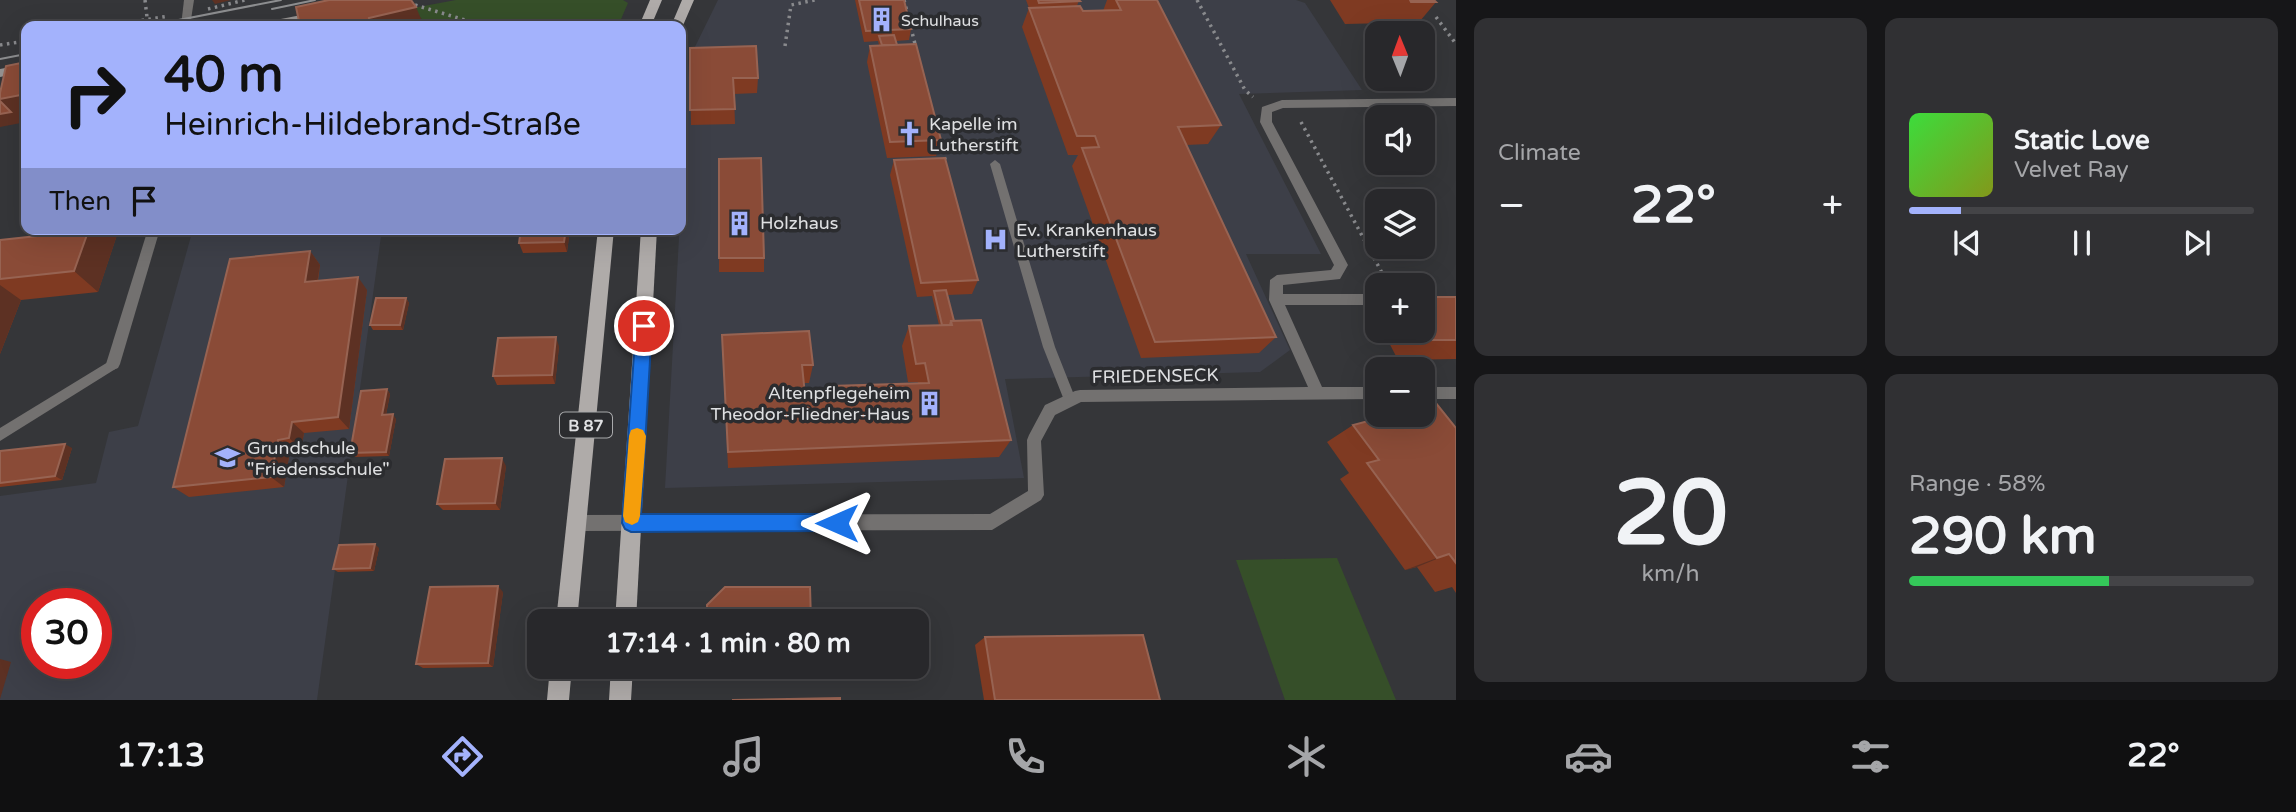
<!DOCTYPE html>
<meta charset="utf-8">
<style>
:root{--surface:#28282b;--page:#303033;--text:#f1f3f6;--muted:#a5a6a9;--line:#444447;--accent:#a3b2fc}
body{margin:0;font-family:"Varela Round",sans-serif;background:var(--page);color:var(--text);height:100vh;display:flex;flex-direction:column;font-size:26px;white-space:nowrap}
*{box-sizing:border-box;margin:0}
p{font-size:23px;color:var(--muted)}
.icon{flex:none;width:38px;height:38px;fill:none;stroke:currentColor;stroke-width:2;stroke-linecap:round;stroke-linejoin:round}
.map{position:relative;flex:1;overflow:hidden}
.details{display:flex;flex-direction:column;gap:18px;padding:18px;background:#161618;width:840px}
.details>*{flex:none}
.guide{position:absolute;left:21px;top:21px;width:665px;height:214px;border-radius:14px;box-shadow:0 7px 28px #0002,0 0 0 2px var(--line);background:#a3b2fc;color:#111;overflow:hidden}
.needle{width:46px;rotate:359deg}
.buttons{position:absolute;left:1365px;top:21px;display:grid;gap:14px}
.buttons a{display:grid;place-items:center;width:70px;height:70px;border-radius:14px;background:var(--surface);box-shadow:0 7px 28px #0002,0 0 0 2px var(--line);font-size:35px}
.speed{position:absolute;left:21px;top:588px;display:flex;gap:14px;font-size:35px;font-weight:700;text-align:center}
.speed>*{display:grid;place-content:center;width:91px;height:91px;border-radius:50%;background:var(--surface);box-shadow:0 7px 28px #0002,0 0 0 2px var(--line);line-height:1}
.speed .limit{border:10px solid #d22;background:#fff;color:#111}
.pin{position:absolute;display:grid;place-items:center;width:60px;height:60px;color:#fff;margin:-30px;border:4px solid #fff;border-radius:50%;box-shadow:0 2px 7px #0007}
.me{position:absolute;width:77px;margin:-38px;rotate:270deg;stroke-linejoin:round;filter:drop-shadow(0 0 5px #0008)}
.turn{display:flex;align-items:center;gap:24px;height:147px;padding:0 28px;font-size:32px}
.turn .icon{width:91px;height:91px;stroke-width:2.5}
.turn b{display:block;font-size:49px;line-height:60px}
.then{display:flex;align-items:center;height:66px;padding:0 28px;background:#0003;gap:14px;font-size:26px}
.big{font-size:52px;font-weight:700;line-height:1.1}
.details .card{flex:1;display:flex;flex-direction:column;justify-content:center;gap:10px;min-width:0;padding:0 24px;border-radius:14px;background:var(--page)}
.details .dial{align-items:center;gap:0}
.dial b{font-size:91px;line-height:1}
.song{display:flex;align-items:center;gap:21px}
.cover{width:84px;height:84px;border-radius:10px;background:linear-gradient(135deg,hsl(120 70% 55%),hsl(70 70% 35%))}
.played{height:7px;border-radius:4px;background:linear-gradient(90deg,var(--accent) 15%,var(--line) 15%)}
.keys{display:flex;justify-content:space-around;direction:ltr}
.heat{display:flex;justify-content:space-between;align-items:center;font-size:38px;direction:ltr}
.charge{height:10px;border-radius:5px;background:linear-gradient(90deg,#34c759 58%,var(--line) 0)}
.details .tiles{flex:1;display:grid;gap:18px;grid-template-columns:repeat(2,1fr)}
.trip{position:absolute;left:527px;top:609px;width:402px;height:70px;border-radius:14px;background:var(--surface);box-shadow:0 7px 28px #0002,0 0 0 2px var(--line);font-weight:700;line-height:70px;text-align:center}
.dock{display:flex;height:112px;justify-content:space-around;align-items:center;background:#101011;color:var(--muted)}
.dock .icon{width:49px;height:49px}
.dock .selected{color:var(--accent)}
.dock b{font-size:32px;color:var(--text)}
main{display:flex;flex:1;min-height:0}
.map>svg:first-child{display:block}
</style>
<main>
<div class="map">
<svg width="1456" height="700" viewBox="0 0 1456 700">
<rect width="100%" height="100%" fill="#353639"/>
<g fill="#3d3f48" fill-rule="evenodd">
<polygon points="718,0 1296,0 1305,3 1362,90 1239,94 1321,254 1246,254 1290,350 1260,372 1005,379 1024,478 665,488 689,59"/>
<path d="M193,229H382L317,700H0V496L96,483L109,432L138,426ZM37,604H96V663H37Z"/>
</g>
<g fill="#364f29">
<polygon points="456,0 623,0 628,3 618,26 427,26 413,8"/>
<polygon points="1337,558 1396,700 1285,700 1236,560"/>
</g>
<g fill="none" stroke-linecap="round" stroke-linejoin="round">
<g stroke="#898a8d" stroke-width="3.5" stroke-dasharray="2.5 4.5" stroke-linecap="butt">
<polyline points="145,0 148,26"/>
<polyline points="904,0 916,48"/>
<polyline points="1197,0 1245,90 1253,97"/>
<polyline points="415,5 485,26"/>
<polyline points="208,9 245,0"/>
<polyline points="1436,17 1456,44"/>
<polyline points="107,26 169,16"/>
<polyline points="0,45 26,41"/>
<polyline points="785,46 791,5 815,0"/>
<polyline points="1301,122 1388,284"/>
<polyline points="939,137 946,163"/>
</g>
<g fill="#737170" fill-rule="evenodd">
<polygon points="184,0 194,0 190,26 181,26"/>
<polygon points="995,160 1000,164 1055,347 1076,400 1074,404 1070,406 1066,404 1064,400 1043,347 990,164"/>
<polygon points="113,359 117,360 119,364 117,368 0,441 0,428"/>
</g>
<g fill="#737170" fill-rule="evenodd">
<polygon points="1456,98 1456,106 1283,108 1272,112 1272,122 1348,265 1340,279 1283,285 1283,294 1377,294 1377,305 1285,305 1322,387 1377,387 1377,399 1081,402 1055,415 1041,441 1044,495 1041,500 992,530 576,531 570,528 568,523 570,518 576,515 990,514 1028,491 1027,440 1029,435 1045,405 1075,391 1080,390 1308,387 1269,300 1270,280 1277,275 1331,270 1334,265 1260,122 1262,107 1282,100"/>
<polygon points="148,229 160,229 120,364 118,368 113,370 108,368 106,364"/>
<rect x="1423" y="387" width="33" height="12"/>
</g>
<g fill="#959291" fill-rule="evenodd">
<polygon points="317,12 321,13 321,17 276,26 255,26 260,23"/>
<polygon points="26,64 26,72 0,77 0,69"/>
</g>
<g fill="#afaba9" fill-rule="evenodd">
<polygon points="650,0 662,0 651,26 639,26"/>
<polygon points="682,0 694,0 681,30 681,26 671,26"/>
<polygon points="598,229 614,229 577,621 556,621"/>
<polygon points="641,229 657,229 636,621 615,621"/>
<polygon points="550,667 572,667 569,700 547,700"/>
<polygon points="611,667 633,667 631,700 609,700"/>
</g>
<g stroke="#8d8e90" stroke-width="2">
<polyline points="272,9 315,0"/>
<polyline points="148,26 281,0"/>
<polyline points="0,59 26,54"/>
</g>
</g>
<g fill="#7f3a22">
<polygon points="855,0 904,0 911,29 909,40 896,41 941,140 936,156 887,158 867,62 870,46 879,45 878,41 864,42"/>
<polygon points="1026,0 1079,0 1077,6 1083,11 1103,11 1107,0 1157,0 1221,125 1208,144 1186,145 1276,337 1259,353 1141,358 1072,166 1078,155 1068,155 1022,27 1029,8"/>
<polygon points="1330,0 1434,0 1436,2 1415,27 1391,27 1389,23 1345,24"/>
<polygon points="690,48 758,78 757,93 734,94 735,124 691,125"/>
<polygon points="719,159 764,258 764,272 719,272"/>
<polygon points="894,160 978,280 972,294 947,295 954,321 1011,440 999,457 728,468 722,335 813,365 809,383 804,383 805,395 830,394 831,386 918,383 918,382 908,382 902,346 909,326 939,325 932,296 917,297 890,175"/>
<polygon points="40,229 119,229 98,292 21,300 0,354 0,240 37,236"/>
<polygon points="521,229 570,229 567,252 523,253 519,243"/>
<polygon points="310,251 320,265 318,281 367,290 349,429 304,433 301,449 290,450 284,487 189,497 173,487"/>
<polygon points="1456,297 1456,359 1398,360 1383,331 1423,331"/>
<polygon points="406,298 409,303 403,330 373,330 370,325"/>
<polygon points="559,346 555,384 497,385 493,376"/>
<polygon points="387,389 390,394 386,415 396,419 389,456 354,457 350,453"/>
<polygon points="1353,425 1456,428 1456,593 1452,587 1435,592 1417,567 1405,570 1340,479 1349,473 1327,442"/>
<polygon points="72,448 62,480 0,487 0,451"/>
<polygon points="506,466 500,510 443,510 437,504"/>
<polygon points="379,548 374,571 338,572 333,569"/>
<polygon points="503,592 493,667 423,668 416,664"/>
<polygon points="985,637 1160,700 984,700 975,645"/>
<polygon points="707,667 812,667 811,668 708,669"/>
</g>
<g fill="#5d3123">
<polygon points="212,0 231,0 215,4"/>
<polygon points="416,7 424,26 371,26 369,18"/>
<polygon points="26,87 26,122 0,127 0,99"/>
<polygon points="89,229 119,229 98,292 74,271"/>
<polygon points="566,229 570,229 567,252 564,242"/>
<polygon points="310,251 320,265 315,295 305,282"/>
<polygon points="358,277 367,290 349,429 338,417"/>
<polygon points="0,285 21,300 0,354"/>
<polygon points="406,298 409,303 403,330 400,325"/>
<polygon points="556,337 559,346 555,384 552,375"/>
<polygon points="387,389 390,394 385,419 382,415"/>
<polygon points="393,414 396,419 389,456 386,452"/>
<polygon points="292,422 304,433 301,449 289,438"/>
<polygon points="278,440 290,450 284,487 271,477"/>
<polygon points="65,444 72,448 62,480 55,476"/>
<polygon points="502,458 506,466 500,510 495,503"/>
<polygon points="375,544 379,548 374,571 370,568"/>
<polygon points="1449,554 1417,567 1405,570 1437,558"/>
<polygon points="498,586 503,592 493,667 488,663"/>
<polygon points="0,659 11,662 0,699"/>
</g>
<g fill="#8a4b37" stroke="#976352" stroke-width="2">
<polygon points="329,0 411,0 416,7 369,18 371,26 300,26 296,7"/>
<polygon points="859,0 904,0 911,29 866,31"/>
<polygon points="1038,0 1079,0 1080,1 1039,3"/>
<polygon points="1116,0 1157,0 1221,125 1178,127 1276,337 1155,342 1082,148 1099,147 1095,136 1077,136 1029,8 1080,6 1083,11 1121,10"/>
<polygon points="1410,0 1434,0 1436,2 1411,2"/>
<polygon points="894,35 897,45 882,45 879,36"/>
<polygon points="916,44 941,140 890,142 870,46"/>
<polygon points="756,46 758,78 733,78 735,109 690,110 690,48"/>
<polygon points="26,62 26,94 0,99 0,93 6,66"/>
<polygon points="0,101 11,112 0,114"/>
<polygon points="761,158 764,258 719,258 719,159"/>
<polygon points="945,158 978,280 921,283 894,160"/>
<polygon points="40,229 89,229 74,271 0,279 0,240 37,236"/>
<polygon points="521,229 566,229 564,242 519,243"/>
<polygon points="310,251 305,282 358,277 338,417 292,422 289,438 278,440 271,477 173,487 230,259"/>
<polygon points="946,290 954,321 951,321 950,325 942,325 934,291"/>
<polygon points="1423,297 1456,297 1456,340 1425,340 1420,331 1423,331"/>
<polygon points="376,298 406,298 400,325 370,325"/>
<polygon points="981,320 1011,440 728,452 722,335 809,331 813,365 802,365 805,395 833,393 831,386 929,383 925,363 916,364 909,326 952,325 951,321"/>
<polygon points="556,337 552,375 493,376 498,338"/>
<polygon points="387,389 382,415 393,414 386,452 350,453 361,391"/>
<polygon points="1435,402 1456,428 1456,563 1449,554 1437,558 1367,463 1379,460 1353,425 1391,415 1423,415 1423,406"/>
<polygon points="65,444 55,476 0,483 0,451"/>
<polygon points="502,458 495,503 437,504 445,459"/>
<polygon points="375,544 370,568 333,569 339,545"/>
<polygon points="498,586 488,663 416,664 430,587"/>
<polygon points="725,587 810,587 811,621 707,621 707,605"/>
<polygon points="1143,635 1160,700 995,700 985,637"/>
<polygon points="840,698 840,700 732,700"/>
</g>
<polygon fill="#1a73e8" stroke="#114b97" stroke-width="2" points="644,320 652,326 641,514 837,514 843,517 846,523 843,529 837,531 631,532 625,529 622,523 636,326"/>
<polygon fill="#f59e0b" points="637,428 643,430 646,436 640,516 638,522 632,525 625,522 623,516 629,436 631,430"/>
<defs>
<symbol id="building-bare" viewBox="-9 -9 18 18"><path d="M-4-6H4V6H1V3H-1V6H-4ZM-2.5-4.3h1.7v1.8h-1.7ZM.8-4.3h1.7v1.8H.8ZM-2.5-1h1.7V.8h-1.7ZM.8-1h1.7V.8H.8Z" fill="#a3b2fc" stroke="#2b2c2f" stroke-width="2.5" paint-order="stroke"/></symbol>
<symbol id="church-bare" viewBox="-9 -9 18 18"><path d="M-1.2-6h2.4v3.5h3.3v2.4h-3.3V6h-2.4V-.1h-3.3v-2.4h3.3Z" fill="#a3b2fc" stroke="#2b2c2f" stroke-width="2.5" paint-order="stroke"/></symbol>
<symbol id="hospital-bare" viewBox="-9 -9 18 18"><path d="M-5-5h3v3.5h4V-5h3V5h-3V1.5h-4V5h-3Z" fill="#a3b2fc" stroke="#2b2c2f" stroke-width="2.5" paint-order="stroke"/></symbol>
<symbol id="school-bare" viewBox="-9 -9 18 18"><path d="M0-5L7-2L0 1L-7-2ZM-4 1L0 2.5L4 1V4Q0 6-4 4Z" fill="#a3b2fc" stroke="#2b2c2f" stroke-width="2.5" paint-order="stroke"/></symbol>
</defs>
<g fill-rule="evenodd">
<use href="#building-bare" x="864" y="2" width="35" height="35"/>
<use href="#church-bare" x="892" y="116" width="35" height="35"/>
<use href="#building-bare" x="722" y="206" width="35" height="35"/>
<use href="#hospital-bare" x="978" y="222" width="35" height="35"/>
<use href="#building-bare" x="912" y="386" width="35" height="35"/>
<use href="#school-bare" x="210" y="440" width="35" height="35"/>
</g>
<g text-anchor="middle" stroke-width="7" stroke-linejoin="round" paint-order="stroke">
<g font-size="16" fill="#dfe0e2" stroke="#2b2c2f" text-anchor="start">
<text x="901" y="26">Schulhaus</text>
</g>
<rect fill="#2b2c2f" stroke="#a9aaac" stroke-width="2" x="560" y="412.5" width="52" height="25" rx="5"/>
<g font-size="16" font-weight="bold" fill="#dfe0e2">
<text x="586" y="431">B 87</text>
</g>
<g font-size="18" fill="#dfe0e2" stroke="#2b2c2f" text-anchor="start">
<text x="929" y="130">Kapelle im<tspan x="929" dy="21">Lutherstift</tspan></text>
<text x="760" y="229">Holzhaus</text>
<text x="1016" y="236">Ev. Krankenhaus<tspan x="1016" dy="21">Lutherstift</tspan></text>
<text x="910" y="399" text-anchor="end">Altenpflegeheim<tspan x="910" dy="21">Theodor-Fliedner-Haus</tspan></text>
<text x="247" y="454">Grundschule<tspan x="247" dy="21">"Friedensschule"</tspan></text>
</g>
<g font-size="18" fill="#dfe0e2" stroke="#2b2c2f">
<text transform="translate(1155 376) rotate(-1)" y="6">FRIEDENSECK</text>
</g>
</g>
</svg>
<div class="buttons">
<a><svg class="needle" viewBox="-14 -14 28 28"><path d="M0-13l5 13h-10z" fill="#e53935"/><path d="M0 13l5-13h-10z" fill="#a5a6a9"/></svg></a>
<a><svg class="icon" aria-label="sound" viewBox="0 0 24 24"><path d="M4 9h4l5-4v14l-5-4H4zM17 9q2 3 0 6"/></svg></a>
<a><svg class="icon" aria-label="layers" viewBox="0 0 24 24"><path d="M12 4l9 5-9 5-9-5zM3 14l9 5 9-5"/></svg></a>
<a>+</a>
<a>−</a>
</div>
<div class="speed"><div class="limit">30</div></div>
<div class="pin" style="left:644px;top:326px;background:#d93025"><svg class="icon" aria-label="arrive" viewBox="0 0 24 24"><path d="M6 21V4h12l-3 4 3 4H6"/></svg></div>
<svg class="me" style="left:837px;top:523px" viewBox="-20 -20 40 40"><path d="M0-17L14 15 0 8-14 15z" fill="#1a73e8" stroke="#fff" stroke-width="4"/></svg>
<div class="trip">17:14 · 1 min · 80 m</div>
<div class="guide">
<div class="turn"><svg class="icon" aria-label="right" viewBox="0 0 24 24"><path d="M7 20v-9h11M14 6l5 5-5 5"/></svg><div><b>40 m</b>Heinrich-Hildebrand-Straße</div></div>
<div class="then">Then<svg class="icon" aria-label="arrive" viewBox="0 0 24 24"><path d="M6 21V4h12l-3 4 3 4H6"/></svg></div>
</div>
</div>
<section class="details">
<div class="tiles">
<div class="card"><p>Climate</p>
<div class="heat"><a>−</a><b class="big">22°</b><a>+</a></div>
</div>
<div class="card">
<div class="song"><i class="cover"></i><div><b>Static Love</b><p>Velvet Ray</p></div></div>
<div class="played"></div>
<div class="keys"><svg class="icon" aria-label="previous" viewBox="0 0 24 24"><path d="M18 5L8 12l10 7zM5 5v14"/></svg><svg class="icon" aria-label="pause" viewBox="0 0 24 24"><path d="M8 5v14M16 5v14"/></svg><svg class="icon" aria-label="next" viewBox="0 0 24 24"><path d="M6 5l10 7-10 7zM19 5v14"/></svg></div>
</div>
<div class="card dial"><b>20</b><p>km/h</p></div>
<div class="card"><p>Range · 58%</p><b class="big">290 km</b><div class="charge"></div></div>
</div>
</section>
</main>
<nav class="dock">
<b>17:13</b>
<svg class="icon selected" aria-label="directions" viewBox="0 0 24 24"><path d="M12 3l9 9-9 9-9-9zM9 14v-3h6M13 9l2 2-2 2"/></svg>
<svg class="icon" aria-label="music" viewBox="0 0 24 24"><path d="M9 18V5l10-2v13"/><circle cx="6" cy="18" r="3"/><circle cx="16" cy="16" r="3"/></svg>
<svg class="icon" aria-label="phone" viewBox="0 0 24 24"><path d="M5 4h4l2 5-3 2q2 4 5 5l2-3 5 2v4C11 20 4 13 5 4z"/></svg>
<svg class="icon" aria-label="climate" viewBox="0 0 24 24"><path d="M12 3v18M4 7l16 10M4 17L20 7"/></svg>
<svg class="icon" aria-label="car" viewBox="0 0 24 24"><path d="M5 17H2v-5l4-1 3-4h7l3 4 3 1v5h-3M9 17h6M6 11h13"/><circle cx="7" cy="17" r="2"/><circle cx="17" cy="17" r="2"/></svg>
<svg class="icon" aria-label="filters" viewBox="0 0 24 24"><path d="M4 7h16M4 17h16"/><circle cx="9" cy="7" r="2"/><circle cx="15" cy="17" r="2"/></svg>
<b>22°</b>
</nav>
